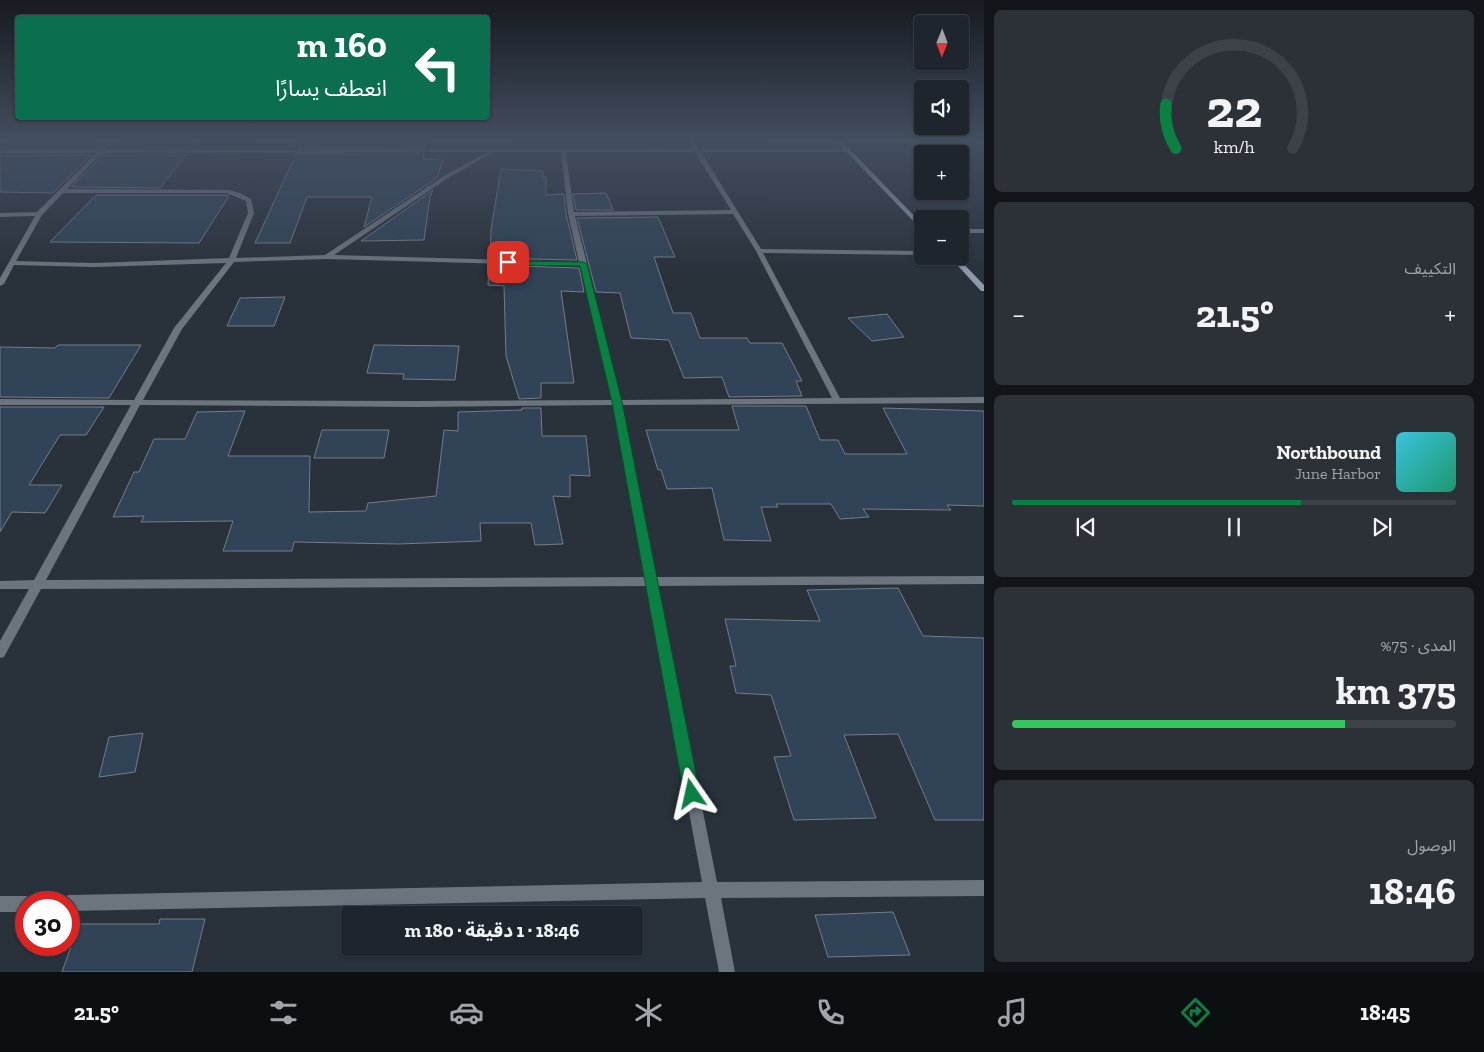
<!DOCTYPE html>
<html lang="ar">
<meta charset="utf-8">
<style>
:root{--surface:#1f252c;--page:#2c3138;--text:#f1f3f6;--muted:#a1a5a9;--line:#3c4248;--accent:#0b8043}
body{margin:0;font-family:"Zilla Slab","Noto Sans Arabic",serif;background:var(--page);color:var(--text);direction:rtl;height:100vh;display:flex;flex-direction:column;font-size:19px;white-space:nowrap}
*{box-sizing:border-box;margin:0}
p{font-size:16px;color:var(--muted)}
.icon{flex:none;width:28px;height:28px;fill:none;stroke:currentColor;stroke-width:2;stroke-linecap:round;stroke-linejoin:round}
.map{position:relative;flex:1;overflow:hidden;direction:ltr}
.panel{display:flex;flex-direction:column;gap:10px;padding:10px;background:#111418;width:500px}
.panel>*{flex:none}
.top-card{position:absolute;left:15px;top:15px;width:475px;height:105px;border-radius:5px;box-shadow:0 1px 4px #0004,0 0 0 1px var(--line);direction:rtl;background:#0b6e4f;color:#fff;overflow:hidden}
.needle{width:32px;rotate:181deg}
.tools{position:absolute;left:914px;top:15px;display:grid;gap:10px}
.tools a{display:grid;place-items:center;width:55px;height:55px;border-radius:5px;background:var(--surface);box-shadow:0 1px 4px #0004,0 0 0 1px var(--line);font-size:25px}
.speed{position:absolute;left:15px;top:891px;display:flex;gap:10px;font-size:25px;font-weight:700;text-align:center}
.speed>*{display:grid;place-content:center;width:65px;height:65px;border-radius:50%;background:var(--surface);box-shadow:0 1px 4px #0004,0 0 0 1px var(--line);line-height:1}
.speed .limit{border:8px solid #d22;background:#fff;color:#111}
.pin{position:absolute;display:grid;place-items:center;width:42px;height:42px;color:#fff;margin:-21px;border-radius:10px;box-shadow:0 2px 8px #0006}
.me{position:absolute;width:55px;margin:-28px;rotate:349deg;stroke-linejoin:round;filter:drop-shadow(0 0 4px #0008)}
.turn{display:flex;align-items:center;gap:18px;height:105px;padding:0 20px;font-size:22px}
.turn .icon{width:65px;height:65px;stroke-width:2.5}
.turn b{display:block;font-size:35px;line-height:42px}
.big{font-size:38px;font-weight:700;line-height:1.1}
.panel .tile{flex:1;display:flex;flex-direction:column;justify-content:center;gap:8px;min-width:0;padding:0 18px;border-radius:8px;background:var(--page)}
.panel .dial{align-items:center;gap:0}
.dial svg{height:130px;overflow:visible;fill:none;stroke:var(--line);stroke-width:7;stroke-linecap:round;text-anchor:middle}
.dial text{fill:var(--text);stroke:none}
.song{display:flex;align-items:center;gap:15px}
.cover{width:60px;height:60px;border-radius:8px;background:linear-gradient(135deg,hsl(190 70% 55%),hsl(160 70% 35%))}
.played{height:5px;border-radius:2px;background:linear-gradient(90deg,var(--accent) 65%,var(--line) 65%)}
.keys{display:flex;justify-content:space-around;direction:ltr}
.heat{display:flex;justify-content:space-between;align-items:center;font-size:28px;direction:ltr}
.charge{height:8px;border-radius:4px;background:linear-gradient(90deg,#34c759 75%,var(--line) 0)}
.trip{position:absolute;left:341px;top:906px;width:302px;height:50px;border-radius:5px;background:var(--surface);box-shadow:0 1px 4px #0004,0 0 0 1px var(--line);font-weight:700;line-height:50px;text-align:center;direction:rtl}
.menu{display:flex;height:80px;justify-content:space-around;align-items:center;background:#0c0f12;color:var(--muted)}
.menu .icon{width:35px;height:35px}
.menu .selected{color:var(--accent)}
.menu b{font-size:22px;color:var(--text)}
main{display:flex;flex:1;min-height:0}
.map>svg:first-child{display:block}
</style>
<main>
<section class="panel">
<div class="tile dial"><svg viewBox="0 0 100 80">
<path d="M14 69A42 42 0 1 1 86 69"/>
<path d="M14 69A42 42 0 0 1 8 42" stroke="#0b8043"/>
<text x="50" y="56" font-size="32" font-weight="700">22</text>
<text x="50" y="72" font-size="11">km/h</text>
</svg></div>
<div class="tile"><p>التكييف</p>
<div class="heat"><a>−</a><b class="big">21.5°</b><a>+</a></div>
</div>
<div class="tile">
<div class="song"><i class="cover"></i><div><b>Northbound</b><p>June Harbor</p></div></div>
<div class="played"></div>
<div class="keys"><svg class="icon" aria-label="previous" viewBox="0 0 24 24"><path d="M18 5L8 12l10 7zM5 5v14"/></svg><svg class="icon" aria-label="pause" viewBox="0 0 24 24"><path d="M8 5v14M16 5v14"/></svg><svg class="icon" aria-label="next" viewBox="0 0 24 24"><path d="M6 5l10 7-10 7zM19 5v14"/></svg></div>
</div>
<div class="tile"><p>المدى · 75%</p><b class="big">375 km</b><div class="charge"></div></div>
<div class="tile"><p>الوصول</p><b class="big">18:46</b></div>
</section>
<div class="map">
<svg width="984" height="972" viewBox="0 0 984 972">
<rect width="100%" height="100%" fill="#29313a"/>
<g fill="#314357" stroke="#747d88">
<polygon points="0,139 107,139 98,148 0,148"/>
<polygon points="118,139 199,139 192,148 110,148"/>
<polygon points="303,139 426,139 425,148 299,148"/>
<polygon points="296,154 424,154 423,159 443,160 437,178 364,227 372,197 307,197 290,243 255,243"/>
<polygon points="91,155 53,193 0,192 0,156"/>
<polygon points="103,155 186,155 160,188 71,187"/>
<polygon points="501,169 543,171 543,177 546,177 546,195 564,194 566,214 577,260 490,258 491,230"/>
<polygon points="433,190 430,197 424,240 361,241"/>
<polygon points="606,193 613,210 576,210 573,194"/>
<polygon points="96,195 227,195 229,196 199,243 50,242"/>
<polygon points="658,217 675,257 654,257 673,313 691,313 700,338 747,338 750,343 782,343 802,381 796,381 802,396 729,397 722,377 684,378 669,340 631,338 620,293 596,292 577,218"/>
<polygon points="489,265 579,268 584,292 561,291 574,383 541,383 541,398 519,399 506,356 504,286 488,285"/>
<polygon points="285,297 274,326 227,326 240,298"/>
<polygon points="887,314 904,337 872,341 848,318"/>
<polygon points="58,345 141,345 109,398 0,397 0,347 55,348"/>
<polygon points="374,345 459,346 455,380 403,379 404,374 367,373"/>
<polygon points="732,406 806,406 820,440 838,440 845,454 907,454 883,408 984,411 984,506 947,505 951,510 863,509 869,517 840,519 831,504 776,504 778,507 761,507 771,541 724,540 712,488 667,489 661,470 658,470 646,430 739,430"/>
<polygon points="0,407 104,407 86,435 60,435 29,485 62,485 45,513 12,512 0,532"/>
<polygon points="522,408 541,408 542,436 586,436 590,476 570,475 570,497 553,496 563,544 535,545 531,523 480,523 481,541 399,544 294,542 292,551 223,551 233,521 141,522 144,516 113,517 134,472 139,472 154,439 185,439 197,412 245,411 228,456 310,456 309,512 366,511 368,503 436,496 444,430 458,431 458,412 522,410"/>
<polygon points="322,430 389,430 384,458 314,458"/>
<polygon points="898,588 923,636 984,638 984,820 935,820 898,734 844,735 876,818 794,820 774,757 791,756 771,695 736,693 730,666 736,666 725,619 820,621 807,590"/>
<polygon points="143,733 135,772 99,777 109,737"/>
<polygon points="893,912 910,955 828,957 815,915"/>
<polygon points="160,919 205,919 192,972 62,972 79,924 159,924"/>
</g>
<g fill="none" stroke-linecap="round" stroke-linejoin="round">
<g fill="#6c747e" fill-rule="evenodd">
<path d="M110,139H116L105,150L693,149L687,139H693L699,149H850L851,150L848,152H701L761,249L922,251V255L763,253L840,398L984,397V403L622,405L656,577L984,576V584L658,586L717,882L984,880V896L721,898L735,972H719L705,898L69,911V902H61L63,897L69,895L702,882L647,586L41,589L4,657L0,658V641L29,589H0V581L34,580L131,405H0V399L134,400L174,328L226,263L94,267L14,265L4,284L0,286V278L35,216L0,217V213L37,212L96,153L0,154V150H99ZM487,152L444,176L325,255L236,258L254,213L251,199L240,193L229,190L67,189L102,153ZM494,152H561L568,214L579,262L334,255L448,178ZM566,152H695L731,210L574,212ZM63,193H227L246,201L248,213L229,258L94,263L16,261L42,215ZM733,214L756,251L832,398L621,400L575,216ZM327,259L580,266L612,400L416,401L143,400L182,329L234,262ZM140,405L416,407L613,405L645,577L46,580Z"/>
<polygon points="976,139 984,140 984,145"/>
<rect x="960" y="229" width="24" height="4"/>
<polygon points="0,896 26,896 32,898 33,902 26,902 26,912 0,912"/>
</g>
<g fill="#8d9aaa" fill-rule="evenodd">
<polygon points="834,139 840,139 922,224 922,229 920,228"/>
<polygon points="949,256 956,256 984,285 984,291 981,291"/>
</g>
</g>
<linearGradient id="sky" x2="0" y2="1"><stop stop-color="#171b20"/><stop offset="0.51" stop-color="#434e60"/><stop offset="1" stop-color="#434e60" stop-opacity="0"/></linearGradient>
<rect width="984" height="275" fill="url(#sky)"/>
<polygon fill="#0b8043" stroke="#07532c" points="505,261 583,262 587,264 622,402 700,794 698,800 692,802 686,800 684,794 612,402 580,266 508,265 504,262"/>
</svg>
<div class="tools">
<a><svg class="needle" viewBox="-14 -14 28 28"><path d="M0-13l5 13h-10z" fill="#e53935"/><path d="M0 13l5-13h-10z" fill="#a1a5a9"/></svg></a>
<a><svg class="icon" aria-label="sound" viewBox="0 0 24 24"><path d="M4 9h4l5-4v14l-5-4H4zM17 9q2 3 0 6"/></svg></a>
<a>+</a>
<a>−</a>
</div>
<div class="speed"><div class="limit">30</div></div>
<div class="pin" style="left:508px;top:262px;background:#d93025"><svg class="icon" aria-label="arrive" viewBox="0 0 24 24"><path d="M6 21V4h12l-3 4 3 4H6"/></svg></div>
<svg class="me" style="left:692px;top:794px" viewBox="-20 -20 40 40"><path d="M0-17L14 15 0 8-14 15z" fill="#0b8043" stroke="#fff" stroke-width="4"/></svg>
<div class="trip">18:46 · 1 دقيقة · 180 m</div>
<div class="top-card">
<div class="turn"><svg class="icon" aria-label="left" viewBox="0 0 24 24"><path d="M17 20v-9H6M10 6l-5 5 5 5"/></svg><div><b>160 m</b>انعطف يسارًا</div></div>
</div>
</div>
</main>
<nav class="menu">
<b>18:45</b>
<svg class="icon selected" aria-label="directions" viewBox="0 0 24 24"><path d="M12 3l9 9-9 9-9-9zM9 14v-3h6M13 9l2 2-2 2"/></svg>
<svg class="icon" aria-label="music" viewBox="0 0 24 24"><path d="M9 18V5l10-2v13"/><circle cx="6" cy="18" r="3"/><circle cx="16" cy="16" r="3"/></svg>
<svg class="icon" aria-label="phone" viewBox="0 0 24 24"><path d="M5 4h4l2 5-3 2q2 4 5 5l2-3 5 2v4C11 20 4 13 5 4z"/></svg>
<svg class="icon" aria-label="climate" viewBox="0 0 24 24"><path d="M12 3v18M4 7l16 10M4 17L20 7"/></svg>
<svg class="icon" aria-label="car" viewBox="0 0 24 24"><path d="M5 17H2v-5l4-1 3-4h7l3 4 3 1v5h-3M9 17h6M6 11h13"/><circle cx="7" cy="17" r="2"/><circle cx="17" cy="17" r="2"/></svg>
<svg class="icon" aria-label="filters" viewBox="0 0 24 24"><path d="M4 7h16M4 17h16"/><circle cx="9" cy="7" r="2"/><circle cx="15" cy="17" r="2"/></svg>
<b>21.5°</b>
</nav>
